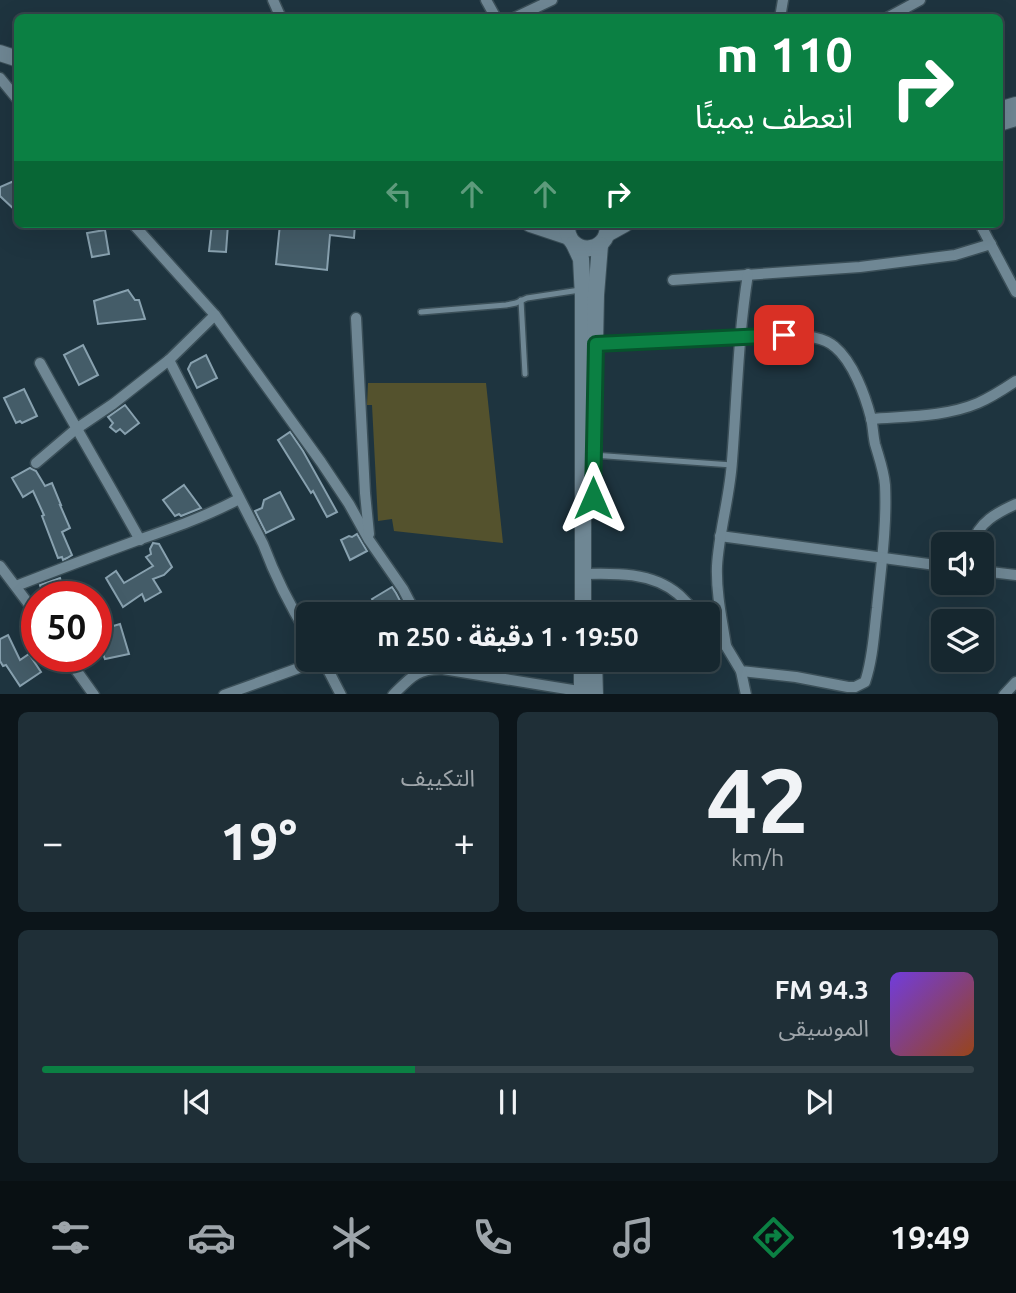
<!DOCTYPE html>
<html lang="ar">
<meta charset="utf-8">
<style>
:root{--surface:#16272f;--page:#1f2f37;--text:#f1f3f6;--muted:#9ea5aa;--line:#35444b;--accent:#0b8043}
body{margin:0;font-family:Ubuntu,"Noto Sans Arabic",sans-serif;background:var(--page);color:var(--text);direction:rtl;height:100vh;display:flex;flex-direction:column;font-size:26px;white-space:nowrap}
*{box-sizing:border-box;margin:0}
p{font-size:23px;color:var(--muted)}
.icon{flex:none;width:38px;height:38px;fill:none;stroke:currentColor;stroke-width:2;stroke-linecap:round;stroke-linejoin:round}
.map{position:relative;height:694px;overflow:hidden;direction:ltr}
.drawer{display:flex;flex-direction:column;gap:18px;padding:18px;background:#0c151a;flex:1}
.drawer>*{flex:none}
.hud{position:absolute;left:14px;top:14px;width:989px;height:214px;border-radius:10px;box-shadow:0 7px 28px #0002,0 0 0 2px var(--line);direction:rtl;background:#0b8043;color:#fff;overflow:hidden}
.tools{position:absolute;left:931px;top:532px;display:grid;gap:14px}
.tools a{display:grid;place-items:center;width:63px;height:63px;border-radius:10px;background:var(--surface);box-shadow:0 7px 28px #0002,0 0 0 2px var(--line);font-size:35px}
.speed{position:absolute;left:21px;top:581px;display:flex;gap:14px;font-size:35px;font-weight:700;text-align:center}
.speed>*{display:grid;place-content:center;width:91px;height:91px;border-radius:50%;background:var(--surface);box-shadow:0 7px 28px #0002,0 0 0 2px var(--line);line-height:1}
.speed .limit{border:10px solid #d22;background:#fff;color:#111}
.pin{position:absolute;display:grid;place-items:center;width:60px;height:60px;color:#fff;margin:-30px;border-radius:14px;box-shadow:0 4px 10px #0006}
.me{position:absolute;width:77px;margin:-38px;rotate:0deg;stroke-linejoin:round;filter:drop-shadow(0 0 5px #0008)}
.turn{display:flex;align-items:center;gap:24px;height:147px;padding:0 35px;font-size:32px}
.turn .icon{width:91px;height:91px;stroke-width:2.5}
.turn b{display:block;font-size:49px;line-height:60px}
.lanes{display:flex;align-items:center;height:66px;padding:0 35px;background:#0003;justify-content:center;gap:35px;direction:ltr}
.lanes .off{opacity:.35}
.big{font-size:52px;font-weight:700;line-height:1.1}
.drawer .card{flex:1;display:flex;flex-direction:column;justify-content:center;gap:10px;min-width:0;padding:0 24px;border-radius:10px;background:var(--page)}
.drawer .dial{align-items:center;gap:0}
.dial b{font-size:91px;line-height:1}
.song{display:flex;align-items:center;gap:21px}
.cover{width:84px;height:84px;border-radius:10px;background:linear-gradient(135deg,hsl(260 70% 55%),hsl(20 70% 35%))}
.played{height:7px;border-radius:4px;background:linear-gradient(90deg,var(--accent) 40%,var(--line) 40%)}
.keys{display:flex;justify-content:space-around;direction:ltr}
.heat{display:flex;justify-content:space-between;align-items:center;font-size:38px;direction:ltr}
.drawer .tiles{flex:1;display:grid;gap:18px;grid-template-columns:1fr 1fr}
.card:last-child{grid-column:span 2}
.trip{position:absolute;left:296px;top:602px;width:424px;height:70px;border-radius:10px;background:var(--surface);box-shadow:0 7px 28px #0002,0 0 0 2px var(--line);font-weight:700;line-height:70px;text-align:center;direction:rtl}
.dock{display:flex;height:112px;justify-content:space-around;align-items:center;background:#091013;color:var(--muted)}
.dock .icon{width:49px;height:49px}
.dock .active{color:var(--accent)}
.dock b{font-size:32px;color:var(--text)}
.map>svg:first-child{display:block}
</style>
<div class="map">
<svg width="1016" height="695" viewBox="0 0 1016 695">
<rect width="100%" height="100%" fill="#1e343f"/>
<polygon fill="#54522d" points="368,383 486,383 503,543 394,531 392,519 378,521 372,405 367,405"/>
<g fill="#445c68" stroke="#88a1af" stroke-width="2">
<polygon points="14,181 18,184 18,213 0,196 0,187"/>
<polygon points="212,224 228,224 226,252 209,251"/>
<polygon points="280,224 355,224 354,238 330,235 327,270 276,264"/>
<polygon points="105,230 109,254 92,257 87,233"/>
<polygon points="128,290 135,300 139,300 145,319 98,324 94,301"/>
<polygon points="83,345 98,375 79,385 64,355"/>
<polygon points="206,355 217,378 197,388 188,369 191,363"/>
<polygon points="24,389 37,416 22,423 20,421 16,423 4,398"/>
<polygon points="125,405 139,423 125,434 120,429 116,432 110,427 113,423 108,417"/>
<polygon points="290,432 303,451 337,512 327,517 313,491 311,493 278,440"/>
<polygon points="30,468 36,471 45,486 52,483 61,505 60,505 70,528 62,532 72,555 67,558 63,560 62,557 58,558 42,516 44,515 33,491 23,497 12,478"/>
<polygon points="184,485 201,508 181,516 179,514 175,516 163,500"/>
<polygon points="280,492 294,519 266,533 255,511 262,508 264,500"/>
<polygon points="357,534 367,551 350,560 341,540 349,536 352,537"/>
<polygon points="153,543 159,544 172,567 164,575 153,579 161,592 145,601 142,594 123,607 106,578 116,571 124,583 153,566 146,557 151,554 150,549"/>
<polygon points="60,578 66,597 44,597 40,585"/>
<polygon points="392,587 396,593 407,614 381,614 372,599"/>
<polygon points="120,624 129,654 105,659 96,636 96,631"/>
<polygon points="8,635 20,660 29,654 41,672 20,686 6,665 3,666 0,661 0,639"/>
</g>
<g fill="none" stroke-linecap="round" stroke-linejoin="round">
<defs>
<g id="lane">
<polyline points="521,300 525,374"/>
<polyline points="421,312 506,305 516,303 527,298 580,290"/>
<polyline points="593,455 732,465"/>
</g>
<g id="street">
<polyline points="273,0 281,18"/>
<polyline points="486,0 496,18"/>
<polyline points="514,18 552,0"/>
<polyline points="780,18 783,0"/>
<polyline points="887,18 920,0"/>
<polyline points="0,78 18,100"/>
<polyline points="133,224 215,315 321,462 349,504 369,540 403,589 416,614"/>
<polyline points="980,224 1016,292"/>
<polyline points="673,280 860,267 955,255 991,244"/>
<polyline points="356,318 365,493 369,534"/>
<path d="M596,344L784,335C800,336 822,335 835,347C853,362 865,395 871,418C873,426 873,435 875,444C879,458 884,471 885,485C887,526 881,567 877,608C874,632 873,659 865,682L855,687H848L796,677L741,671L726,646L707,625"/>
<path d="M169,360L263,544C275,576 290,606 308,635"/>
<path d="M40,363C72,422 107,480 140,540"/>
<path d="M871,419C906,416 945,417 978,403C992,397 1004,389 1016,381"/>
<polyline points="36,463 76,429 113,404 169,360 215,315"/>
<polyline points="720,536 943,566"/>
<path d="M973,544C977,523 998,512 1016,504"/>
<polyline points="0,566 37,615"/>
<polyline points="982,571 1016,575"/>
<path d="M582,574C615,573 652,572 678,594C685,600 691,608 698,614"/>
<path d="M16,586C57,570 97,555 138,540C173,528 207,516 239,499"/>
<path d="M726,646C722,620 716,593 717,566C719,531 730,496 732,461C737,398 738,336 748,274"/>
<polyline points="66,656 94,695"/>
<polyline points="323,660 341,695"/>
<polyline points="741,671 746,695"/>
<polyline points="224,695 321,660"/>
<path d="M393,695C410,678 417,668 443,669L585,692"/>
<polyline points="1004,695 1016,682"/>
</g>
<g id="secondary">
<polyline points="0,53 18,59"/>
<polyline points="999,110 1016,105"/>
<polyline points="999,123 1016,118"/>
<polyline points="530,224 569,237"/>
<path d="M567,224C565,256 609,257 608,224"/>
<polyline points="607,234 625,224"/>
<polyline points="574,244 581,259 583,297 583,614"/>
<polyline points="594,391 596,295 600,245"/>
<polyline points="594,660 595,695"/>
<polyline points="582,695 582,660"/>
</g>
</defs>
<use href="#lane" stroke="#3b4f58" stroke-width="8"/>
<use href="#street" stroke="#3b4f58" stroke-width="13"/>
<use href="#secondary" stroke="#3b4f58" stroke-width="18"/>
<use href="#lane" stroke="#6f8794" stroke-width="5"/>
<use href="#street" stroke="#6f8794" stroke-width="10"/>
<use href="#secondary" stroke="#6f8794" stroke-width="16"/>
</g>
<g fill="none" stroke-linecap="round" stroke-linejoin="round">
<defs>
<polyline id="route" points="593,498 596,344 784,335"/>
</defs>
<use href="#route" stroke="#07532c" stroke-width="18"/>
<use href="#route" stroke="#0b8043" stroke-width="12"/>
</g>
</svg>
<div class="tools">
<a><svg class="icon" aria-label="sound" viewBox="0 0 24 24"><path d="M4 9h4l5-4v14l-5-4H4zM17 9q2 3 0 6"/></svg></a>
<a><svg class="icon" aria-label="layers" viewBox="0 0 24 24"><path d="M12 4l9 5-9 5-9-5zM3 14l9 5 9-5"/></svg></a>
</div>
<div class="speed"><div class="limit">50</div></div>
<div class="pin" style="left:784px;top:335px;background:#d93025"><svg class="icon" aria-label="arrive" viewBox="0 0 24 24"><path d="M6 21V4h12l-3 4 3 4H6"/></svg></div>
<svg class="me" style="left:593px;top:498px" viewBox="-20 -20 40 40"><path d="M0-17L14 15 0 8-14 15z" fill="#0b8043" stroke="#fff" stroke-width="4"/></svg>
<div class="trip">19:50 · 1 دقيقة · 250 m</div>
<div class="hud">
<div class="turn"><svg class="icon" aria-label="right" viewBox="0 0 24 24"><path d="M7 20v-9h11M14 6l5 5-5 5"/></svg><div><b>110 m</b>انعطف يمينًا</div></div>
<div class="lanes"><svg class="icon off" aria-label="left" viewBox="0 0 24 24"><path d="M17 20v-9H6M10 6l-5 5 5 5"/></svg><svg class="icon off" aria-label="ahead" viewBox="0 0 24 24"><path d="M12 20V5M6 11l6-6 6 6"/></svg><svg class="icon off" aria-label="ahead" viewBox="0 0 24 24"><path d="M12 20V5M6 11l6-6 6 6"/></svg><svg class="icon" aria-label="right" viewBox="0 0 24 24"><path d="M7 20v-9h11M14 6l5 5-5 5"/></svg></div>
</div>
</div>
<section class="drawer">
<div class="tiles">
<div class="card dial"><b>42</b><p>km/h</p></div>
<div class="card"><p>التكييف</p>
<div class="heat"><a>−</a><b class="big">19°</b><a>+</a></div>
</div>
<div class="card">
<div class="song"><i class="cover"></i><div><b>94.3 FM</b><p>الموسيقى</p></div></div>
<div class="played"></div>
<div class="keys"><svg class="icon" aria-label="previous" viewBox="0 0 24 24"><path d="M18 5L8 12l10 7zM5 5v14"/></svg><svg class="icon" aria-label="pause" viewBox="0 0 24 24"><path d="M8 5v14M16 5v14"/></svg><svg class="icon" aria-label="next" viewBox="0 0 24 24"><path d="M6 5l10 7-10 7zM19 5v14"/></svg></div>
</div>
</div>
</section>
<nav class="dock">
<b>19:49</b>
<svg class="icon active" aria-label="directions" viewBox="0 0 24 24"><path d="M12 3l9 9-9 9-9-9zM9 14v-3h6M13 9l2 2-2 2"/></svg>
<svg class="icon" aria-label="music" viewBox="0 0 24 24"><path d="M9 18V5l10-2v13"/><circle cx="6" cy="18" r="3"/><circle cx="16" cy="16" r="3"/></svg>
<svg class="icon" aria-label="phone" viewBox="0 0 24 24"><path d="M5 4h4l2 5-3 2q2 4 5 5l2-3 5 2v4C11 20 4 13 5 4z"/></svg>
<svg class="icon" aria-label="climate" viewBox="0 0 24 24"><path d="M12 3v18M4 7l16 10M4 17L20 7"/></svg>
<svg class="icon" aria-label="car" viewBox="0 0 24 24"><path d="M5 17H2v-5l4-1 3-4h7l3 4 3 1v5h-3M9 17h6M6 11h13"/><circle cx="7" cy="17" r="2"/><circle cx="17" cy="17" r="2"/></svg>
<svg class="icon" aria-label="filters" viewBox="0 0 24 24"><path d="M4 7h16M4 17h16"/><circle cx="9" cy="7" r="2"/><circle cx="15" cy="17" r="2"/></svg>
</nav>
